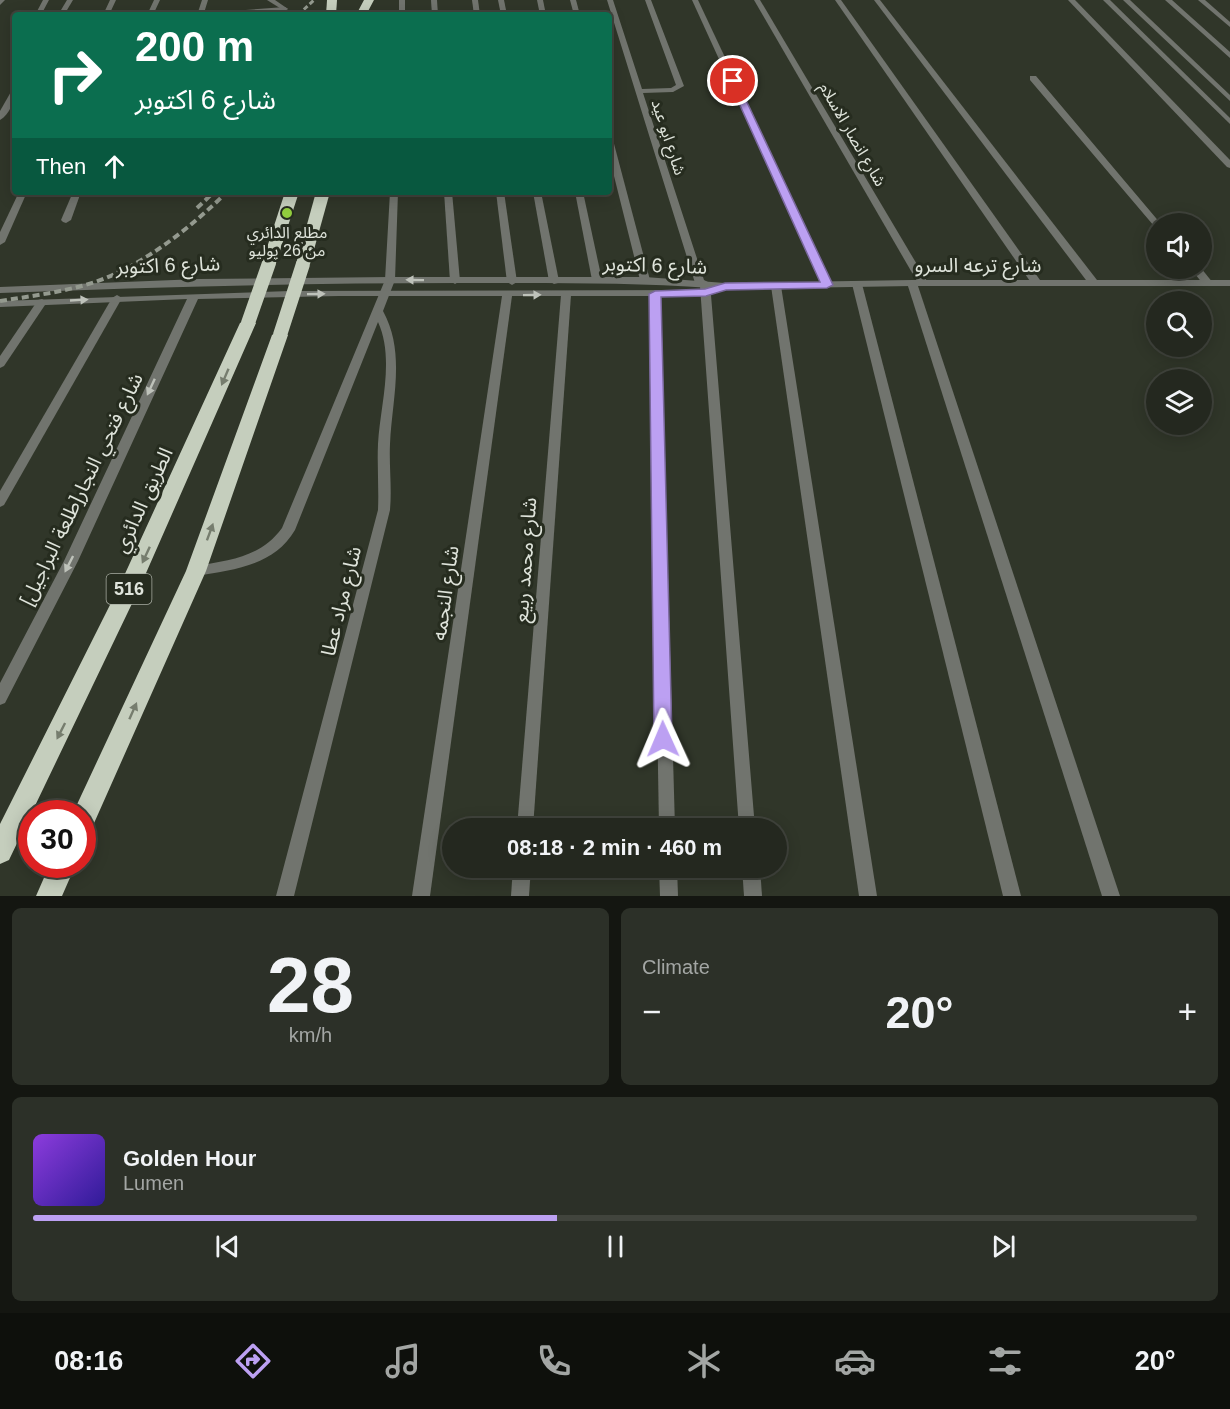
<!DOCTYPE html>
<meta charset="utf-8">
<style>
:root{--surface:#24281f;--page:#2c3028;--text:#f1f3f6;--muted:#a3a6a4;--line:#41443d;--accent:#bca0f2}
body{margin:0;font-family:Helvetica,"Noto Sans Arabic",sans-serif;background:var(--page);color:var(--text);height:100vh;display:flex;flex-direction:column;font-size:22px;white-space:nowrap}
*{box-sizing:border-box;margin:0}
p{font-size:20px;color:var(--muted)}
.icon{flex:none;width:33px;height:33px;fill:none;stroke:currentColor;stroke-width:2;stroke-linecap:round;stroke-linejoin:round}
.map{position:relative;height:896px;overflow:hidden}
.drawer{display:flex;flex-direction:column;gap:12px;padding:12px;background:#141611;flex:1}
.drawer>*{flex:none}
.top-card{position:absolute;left:12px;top:12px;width:600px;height:183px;border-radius:6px;box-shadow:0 3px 15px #0003,0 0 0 2px var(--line);background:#0b6e4f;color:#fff;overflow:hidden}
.buttons{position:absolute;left:1146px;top:213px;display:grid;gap:12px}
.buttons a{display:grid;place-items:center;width:66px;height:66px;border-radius:50%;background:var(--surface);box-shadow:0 3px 15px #0003,0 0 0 2px var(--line);font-size:30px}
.speed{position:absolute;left:18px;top:800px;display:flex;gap:12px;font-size:30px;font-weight:700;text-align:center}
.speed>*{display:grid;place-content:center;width:78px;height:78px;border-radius:50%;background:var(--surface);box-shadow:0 3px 15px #0003,0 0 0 2px var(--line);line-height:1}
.speed .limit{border:9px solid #d22;background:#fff;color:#111}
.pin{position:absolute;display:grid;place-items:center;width:51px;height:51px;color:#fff;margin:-26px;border:3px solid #fff;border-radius:50%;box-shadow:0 2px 6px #0007}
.me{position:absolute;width:66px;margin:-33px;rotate:359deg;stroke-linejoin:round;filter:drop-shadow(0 0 4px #0008)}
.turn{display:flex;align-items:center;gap:21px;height:126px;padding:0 24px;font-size:27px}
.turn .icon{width:78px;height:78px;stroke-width:2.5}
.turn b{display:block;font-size:42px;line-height:51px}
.then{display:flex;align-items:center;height:57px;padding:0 24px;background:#0003;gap:12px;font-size:22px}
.big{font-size:45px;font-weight:700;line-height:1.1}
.drawer .widget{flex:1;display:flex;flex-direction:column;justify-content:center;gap:9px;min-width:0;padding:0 21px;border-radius:9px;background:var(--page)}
.drawer .dial{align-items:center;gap:0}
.dial b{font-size:78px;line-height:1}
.song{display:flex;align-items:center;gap:18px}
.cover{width:72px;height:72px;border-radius:9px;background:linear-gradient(135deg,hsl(270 70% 55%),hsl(250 70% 35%))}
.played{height:6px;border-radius:3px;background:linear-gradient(90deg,var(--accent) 45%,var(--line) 45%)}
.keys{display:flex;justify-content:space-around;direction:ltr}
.heat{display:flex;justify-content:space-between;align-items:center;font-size:33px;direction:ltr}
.drawer .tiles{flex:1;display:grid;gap:12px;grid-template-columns:1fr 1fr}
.widget:last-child{grid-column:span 2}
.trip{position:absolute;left:442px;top:818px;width:345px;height:60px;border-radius:30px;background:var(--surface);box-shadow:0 3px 15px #0003,0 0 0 2px var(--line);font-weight:700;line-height:60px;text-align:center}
.tabs{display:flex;height:96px;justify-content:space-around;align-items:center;background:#0e100c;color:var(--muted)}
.tabs .icon{width:42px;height:42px}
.tabs .selected{color:var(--accent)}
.tabs b{font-size:27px;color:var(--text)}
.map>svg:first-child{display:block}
</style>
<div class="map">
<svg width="1230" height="896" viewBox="0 0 1230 896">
<rect width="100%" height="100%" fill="#303629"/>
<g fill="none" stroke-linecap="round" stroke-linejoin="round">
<g fill="#71746e" fill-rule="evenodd">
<polygon points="0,0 5,0 0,5"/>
<polygon points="43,0 49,0 41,15 35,15"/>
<polygon points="67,0 73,0 64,15 58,15"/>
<polygon points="110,0 116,0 109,15 103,15"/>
<polygon points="154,0 160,0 153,15 147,15"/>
<polygon points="202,0 208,0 204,13 285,7 288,9 285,11 197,15"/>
<rect x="399" y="0" width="6" height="15"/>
<polygon points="431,0 437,0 438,15 432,15"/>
<polygon points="472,0 478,0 480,15 474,15"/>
<polygon points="498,0 504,0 507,15 501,15"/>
<polygon points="537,0 543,0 546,15 540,15"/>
<polygon points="570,0 576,0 580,15 574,15"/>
<polygon points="607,0 613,0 642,89 671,88 676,85 645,0 651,0 684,86 673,92 643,93 704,280 710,283 755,828 739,828 700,286 695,283"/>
<polygon points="692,0 698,0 832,285 831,287 823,287 822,285"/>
<polygon points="754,0 760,0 928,283 927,285 923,286 918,283"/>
<polygon points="835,0 841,0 1040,280 1040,284 1032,284"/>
<polygon points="874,0 880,0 1097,280 1097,284 1089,284"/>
<polygon points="1068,0 1075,0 1230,160 1230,168 1227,167"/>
<polygon points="1103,0 1110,0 1230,118 1230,124"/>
<polygon points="1123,0 1130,0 1230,95 1230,101"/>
<polygon points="1165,0 1172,0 1230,52 1230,58"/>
<polygon points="1198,0 1205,0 1230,22 1230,27"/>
<polygon points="1030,76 1036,76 1161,224 1156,224 1156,227 1154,226 1030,80"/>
<path d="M12,90H15C15,101 9,115 0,120V111Z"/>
<polygon points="609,138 613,140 650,280 648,282 642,282 640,280 609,156"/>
<polygon points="19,192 27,192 5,242 0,245 0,232"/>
<polygon points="73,192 81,192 71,220 66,223 63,222 61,220"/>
<path d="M390,192H398L395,280L383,311C406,353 392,399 390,444C389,466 392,488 390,510L294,896H276L378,510C379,488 377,466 378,444C380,406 395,359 378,322L295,530C274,566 233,570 196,576L191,575L189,571L191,567L196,566C230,560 261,557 282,528L385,280Z"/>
<polygon points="444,192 452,192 460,281 455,284 450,281"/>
<polygon points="496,192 504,192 517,282 512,285 507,282"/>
<polygon points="533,192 541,192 559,281 558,283 554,284 549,281"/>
<polygon points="575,192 583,192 602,280 600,282 594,282 592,280"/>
<polygon points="1190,268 1201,268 1213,283 1212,285 1204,285"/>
<polygon points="912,280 917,283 1120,896 1102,896 907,283"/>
<polygon points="857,281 862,284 1021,896 1003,896 852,284"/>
<polygon points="776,283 781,286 877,896 859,896 771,286"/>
<polygon points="655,291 660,294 675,828 659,828 650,294"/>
<polygon points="566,292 571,295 533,828 517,828 561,295"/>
<polygon points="507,293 512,296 430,896 412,896 502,296"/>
<polygon points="117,295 122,298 4,505 0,507 0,491 112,298"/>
<polygon points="42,299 47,302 4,366 0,368 0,356 38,300"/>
<polygon points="513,867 531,867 529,896 511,896"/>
<polygon points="659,867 677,867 678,896 660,896"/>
<polygon points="742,867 760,867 762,896 744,896"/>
</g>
<g fill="#71746e" fill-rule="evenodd">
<polygon points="267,0 275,0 288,9 283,10"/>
<path d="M390,277H645L725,283L912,280H1230V286H912L728,289L706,296H339L198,299L78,561L5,703L0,705V683L64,561L187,299L0,307V301L290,291L705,290L711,288C627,282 542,283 458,283C305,283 153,287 0,293V287L199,279Z"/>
</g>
<g fill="#c5cebd" fill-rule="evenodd">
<polygon points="327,0 337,0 336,15 326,15"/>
<polygon points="364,0 374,0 366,15 356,15"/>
<polygon points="285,192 299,192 276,263 269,267 264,266 262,263"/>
<polygon points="316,192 330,192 310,264 303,268 296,264"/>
<polygon points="248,318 256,323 139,589 9,860 0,864 0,824 118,589 240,323"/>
<polygon points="280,330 288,335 206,571 91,830 82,833 82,813 73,813 186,571 272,335"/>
<polygon points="50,864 76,864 62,896 36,896"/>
</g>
<polyline stroke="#949a8f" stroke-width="3" stroke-dasharray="5 3" stroke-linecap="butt" points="298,15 314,0"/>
<g stroke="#949a8f" stroke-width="4" stroke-dasharray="7 4" stroke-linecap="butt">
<polyline points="197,208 214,192"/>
<path d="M0,301C32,296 64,292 95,282C144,265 190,228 227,192"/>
</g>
<g stroke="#c5cebd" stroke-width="14">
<polyline points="248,323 269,263"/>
<polyline points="280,335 303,264"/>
</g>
</g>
<defs><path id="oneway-solid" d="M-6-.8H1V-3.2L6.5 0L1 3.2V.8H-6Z" transform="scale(1.5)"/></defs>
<g fill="#bec2ba">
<use href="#oneway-solid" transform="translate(415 280) rotate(-179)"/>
<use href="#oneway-solid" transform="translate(316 294) rotate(-1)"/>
<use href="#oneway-solid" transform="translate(532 295) rotate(-1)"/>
<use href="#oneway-solid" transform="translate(79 300) rotate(-3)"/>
<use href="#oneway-solid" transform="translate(151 387) rotate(115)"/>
<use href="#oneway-solid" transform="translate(69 564) rotate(117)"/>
</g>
<g fill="#767d6e">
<use href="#oneway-solid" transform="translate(225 377) rotate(113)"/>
<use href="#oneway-solid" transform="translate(210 532) rotate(-70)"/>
<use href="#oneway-solid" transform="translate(146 555) rotate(115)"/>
<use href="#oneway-solid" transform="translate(133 711) rotate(-66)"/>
<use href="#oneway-solid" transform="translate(61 731) rotate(117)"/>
</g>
<polygon fill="#bca0f2" stroke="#7a689d" stroke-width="1.5" points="733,79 737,81 833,285 827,288 726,290 706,296 661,297 672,739 670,745 663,747 657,745 654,739 649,294 655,291 705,289 725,283 820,282 729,81"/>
<circle fill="#92cd3e" stroke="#262c1f" stroke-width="2" cx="287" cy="213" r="6"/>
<g text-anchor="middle" stroke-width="6" stroke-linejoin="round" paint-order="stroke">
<g font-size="16" fill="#dfe4db" stroke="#262c1f">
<text transform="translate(853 134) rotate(60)" y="6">شارع انصار الاسلام</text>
<text transform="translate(669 137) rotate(72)" y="6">شارع ابو عيد</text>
</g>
<g font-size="16" fill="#dfe4db" stroke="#262c1f">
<text x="287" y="238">مطلع الدائري<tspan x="287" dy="18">من 26 يوليو</tspan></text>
</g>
<rect fill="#262c1f" stroke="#a8ada3" stroke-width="1.5" x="106.5" y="574" width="45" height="30" rx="4.5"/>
<g font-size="18" font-weight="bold" fill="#dfe4db">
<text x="129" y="595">516</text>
</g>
<g font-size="20" fill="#dfe4db" stroke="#262c1f">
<text transform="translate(168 265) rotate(-2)" y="7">شارع 6 اكتوبر</text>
<text transform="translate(655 265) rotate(2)" y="7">شارع 6 اكتوبر</text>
<text x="978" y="272">شارع ترعه السرو</text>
<text transform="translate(81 489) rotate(-64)" y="7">شارع فتحي النجار[طلعة البراجيل]</text>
<text transform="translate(143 500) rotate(-65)" y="7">الطريق الدائري</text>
<text transform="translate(525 560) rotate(-86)" y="7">شارع محمد ربيع</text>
<text transform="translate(445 593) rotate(-82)" y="7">شارع النجمه</text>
<text transform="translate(341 601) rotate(-76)" y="7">شارع مراد عطا</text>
</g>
</g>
</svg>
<div class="buttons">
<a><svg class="icon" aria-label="sound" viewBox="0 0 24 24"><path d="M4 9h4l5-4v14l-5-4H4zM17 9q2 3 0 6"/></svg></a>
<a><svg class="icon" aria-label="search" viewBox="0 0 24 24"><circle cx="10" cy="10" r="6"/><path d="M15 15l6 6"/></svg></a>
<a><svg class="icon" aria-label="layers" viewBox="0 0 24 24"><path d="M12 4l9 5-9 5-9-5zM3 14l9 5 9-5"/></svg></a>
</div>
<div class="speed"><div class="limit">30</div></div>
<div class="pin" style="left:733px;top:81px;background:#d93025"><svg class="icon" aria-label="arrive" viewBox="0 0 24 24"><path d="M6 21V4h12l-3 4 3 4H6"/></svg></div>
<svg class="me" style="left:663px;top:739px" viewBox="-20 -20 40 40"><path d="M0-17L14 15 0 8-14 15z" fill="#bca0f2" stroke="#fff" stroke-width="4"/></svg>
<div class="trip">08:18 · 2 min · 460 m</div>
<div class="top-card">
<div class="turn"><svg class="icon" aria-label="right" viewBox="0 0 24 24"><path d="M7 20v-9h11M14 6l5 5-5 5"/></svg><div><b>200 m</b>شارع 6 اكتوبر</div></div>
<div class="then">Then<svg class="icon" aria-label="ahead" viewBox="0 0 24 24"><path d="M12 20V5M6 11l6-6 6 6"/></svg></div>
</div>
</div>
<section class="drawer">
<div class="tiles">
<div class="widget dial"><b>28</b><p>km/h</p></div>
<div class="widget"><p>Climate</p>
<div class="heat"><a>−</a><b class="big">20°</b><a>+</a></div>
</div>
<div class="widget">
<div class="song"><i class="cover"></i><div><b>Golden Hour</b><p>Lumen</p></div></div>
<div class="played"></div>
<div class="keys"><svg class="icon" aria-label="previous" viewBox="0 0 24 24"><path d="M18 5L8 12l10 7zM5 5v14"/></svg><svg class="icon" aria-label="pause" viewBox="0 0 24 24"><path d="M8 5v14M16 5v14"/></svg><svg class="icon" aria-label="next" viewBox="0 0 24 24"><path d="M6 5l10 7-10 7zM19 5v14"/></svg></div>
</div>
</div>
</section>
<nav class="tabs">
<b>08:16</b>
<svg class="icon selected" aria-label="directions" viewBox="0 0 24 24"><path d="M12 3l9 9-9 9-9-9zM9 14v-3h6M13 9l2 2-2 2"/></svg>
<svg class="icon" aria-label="music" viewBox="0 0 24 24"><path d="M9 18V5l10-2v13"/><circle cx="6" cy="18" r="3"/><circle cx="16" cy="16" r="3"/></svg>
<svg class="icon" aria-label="phone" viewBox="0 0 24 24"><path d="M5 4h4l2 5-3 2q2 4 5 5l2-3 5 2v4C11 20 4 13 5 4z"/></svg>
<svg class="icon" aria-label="climate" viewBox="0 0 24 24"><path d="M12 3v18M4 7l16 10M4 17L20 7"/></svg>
<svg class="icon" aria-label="car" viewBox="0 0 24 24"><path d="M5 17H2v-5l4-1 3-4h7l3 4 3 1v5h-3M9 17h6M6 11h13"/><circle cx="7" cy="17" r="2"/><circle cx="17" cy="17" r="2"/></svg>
<svg class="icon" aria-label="filters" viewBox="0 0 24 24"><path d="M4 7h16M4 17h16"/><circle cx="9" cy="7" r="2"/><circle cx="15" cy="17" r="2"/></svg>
<b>20°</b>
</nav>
